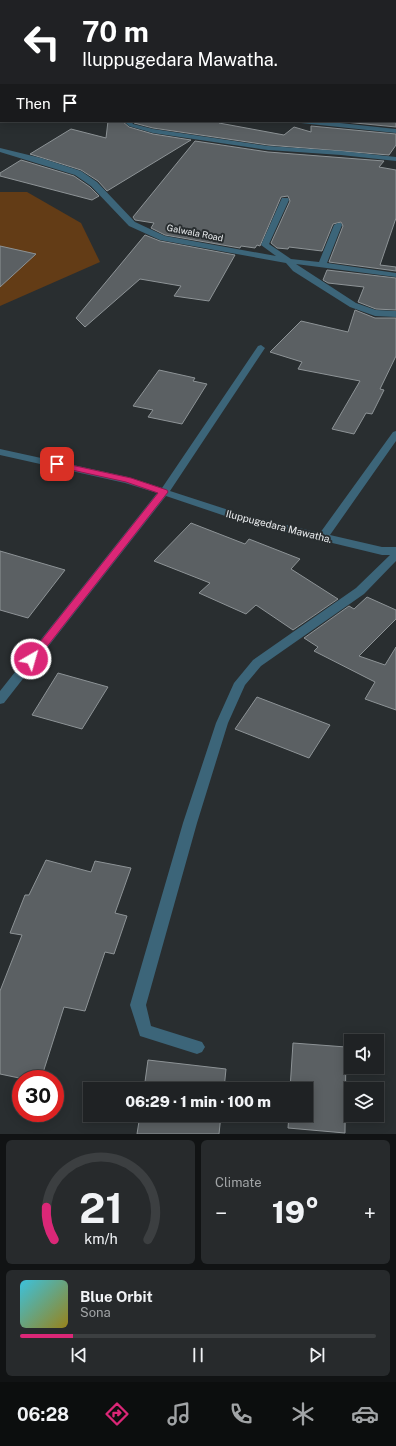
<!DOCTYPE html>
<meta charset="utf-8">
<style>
:root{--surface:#1f2224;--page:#272a2c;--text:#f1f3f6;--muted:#a1a4a6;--line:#3c3f41;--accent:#db2777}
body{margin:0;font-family:"Public Sans",sans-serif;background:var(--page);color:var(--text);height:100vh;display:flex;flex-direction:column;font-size:15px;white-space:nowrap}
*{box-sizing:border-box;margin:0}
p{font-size:13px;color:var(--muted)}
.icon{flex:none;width:22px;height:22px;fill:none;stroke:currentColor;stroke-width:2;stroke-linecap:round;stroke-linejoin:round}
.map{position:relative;height:1134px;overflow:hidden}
.side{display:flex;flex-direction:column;gap:6px;padding:6px;background:#111314;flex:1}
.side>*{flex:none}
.guide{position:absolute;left:0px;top:0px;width:396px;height:122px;box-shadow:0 2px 10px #0003,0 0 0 1px var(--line);background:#202124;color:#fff;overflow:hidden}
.tools{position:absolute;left:344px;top:1034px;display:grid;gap:8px}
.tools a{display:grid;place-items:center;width:40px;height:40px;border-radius:0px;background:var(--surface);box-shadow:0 2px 10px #0003,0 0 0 1px var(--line);font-size:20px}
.speed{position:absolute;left:12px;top:1070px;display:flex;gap:8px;font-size:20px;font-weight:700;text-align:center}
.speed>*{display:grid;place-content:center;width:52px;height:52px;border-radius:50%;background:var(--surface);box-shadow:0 2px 10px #0003,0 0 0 1px var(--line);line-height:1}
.speed .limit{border:6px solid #d22;background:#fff;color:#111}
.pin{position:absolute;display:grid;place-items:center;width:34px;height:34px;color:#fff;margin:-17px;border-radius:8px;box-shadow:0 2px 6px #0006}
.me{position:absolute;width:44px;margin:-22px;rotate:38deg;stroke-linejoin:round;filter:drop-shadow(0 0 3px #0008)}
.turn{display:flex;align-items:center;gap:14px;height:84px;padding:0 16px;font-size:18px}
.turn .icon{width:52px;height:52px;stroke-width:2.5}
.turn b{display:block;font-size:28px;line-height:34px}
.then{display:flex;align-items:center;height:38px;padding:0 16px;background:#0003;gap:8px;font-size:15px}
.big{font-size:30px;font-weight:800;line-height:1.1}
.side .tile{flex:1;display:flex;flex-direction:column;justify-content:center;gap:6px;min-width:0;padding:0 14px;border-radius:6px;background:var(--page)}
.side .dial{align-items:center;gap:0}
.dial svg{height:104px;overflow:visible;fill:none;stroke:var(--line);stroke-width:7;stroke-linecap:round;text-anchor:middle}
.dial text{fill:var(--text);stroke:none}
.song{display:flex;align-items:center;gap:12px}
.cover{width:48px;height:48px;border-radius:6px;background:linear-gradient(135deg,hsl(190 70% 55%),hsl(50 70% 35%))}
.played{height:4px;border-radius:2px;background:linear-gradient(90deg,var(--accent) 15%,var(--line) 15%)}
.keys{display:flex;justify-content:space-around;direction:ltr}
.heat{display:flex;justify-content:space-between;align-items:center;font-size:22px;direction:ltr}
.side .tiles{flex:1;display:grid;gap:6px;grid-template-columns:1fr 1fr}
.tile:last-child{grid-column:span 2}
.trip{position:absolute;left:83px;top:1082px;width:230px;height:40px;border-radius:0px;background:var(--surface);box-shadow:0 2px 10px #0003,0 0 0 1px var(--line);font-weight:800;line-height:40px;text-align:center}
.menu{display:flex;height:64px;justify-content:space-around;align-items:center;background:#0c0e0e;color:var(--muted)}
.menu .icon{width:28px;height:28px}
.menu .on{color:var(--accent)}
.menu b{font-size:18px;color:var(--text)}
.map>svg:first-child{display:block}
</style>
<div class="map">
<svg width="396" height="1134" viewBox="0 0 396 1134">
<rect width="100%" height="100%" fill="#292e30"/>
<polygon fill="#2c373d" points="0,0 306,0 307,1 1,1 1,31"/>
<g fill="#633c16">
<polygon points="306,0 396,0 396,71 395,1"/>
<polygon points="0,192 27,192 81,223 100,262 0,306"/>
</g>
<g fill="#5b6063" stroke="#8d9396">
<polygon points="108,121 122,121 129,127 153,134 191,140 107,191 98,181 81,170 30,154 71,129 106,138"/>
<polygon points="133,121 222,121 219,123 284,135 294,127 311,132 311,126 396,134 396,145 389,155 268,145 153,128 134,123"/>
<polygon points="335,121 396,121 396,127"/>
<polygon points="195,141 268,152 384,161 379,167 396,170 396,218 380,265 396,267 396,271 329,262 343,226 341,222 333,224 322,251 289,247 288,249 277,248 271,243 290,201 288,196 281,197 260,246 257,245 255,248 241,246 240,248 165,235 151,228 154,223 135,220 133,217"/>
<polygon points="21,160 74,176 90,187 99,196 92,200 0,176 0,173"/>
<polygon points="145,235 160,241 235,255 209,301 174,296 181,286 140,279 85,327 76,318"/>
<polygon points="0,246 36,254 0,287"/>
<polygon points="327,270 396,278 396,310 376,309 358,302 364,287 328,283 323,280"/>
<polygon points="355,310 375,318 396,318 396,356 380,389 384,390 372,414 366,413 354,434 332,429 360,381 298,369 302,362 270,352 301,321 348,332"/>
<polygon points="159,370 195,378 193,381 207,384 182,424 148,417 153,410 133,406"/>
<polygon points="191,523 245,544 249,539 300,559 291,569 338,599 293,630 256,605 246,614 199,593 210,583 154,561"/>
<polygon points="0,551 65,570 28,618 0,610"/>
<polygon points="367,597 396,610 396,619 359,656 385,665 396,647 396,710 365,699 375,682 314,651 318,647 304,638 349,606 354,609"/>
<polygon points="58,673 108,687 82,729 32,715"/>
<polygon points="257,697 330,725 309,758 235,729"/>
<polygon points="46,860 91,872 95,861 131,868 115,913 127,916 114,954 105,952 85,1011 64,1007 41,1079 24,1079 0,1074 0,991 22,935 10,933 25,895 29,895"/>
<polygon points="293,1043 346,1047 345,1133 288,1128 289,1115 306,1115 306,1089 290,1089"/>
<polygon points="148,1060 226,1069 224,1089 144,1089"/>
<polygon points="140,1115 221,1115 219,1134 137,1134"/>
</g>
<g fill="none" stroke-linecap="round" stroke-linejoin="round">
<g fill="#3c6579" fill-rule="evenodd">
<rect x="0" y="31" width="1" height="4"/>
<rect x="0" y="72" width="1" height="4"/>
<rect x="395" y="72" width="1" height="4"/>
<polygon points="124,121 131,121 133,124 153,129 268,146 341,151 396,157 396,161 341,155 268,150 153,133 129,126"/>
<polygon points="298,121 321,121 396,129 396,133 301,123"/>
<polygon points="0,148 41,158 81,171 97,182 135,222 165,236 276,256 261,245 281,200 282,198 288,198 289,200 269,244 291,259 319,262 334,225 338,223 341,223 342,225 327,263 396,273 396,277 296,264 356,303 376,310 396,311 396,317 375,316 350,307 293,271 286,263 160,240 129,226 91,186 75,175 0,152"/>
<polygon points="261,345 265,348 170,491 244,515 320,533 393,432 396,431 396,441 330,535 382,547 396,547 396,561 364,594 261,666 245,685 228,723 197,823 146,1005 151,1026 202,1042 205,1047 202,1052 197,1054 140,1036 130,1005 183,823 216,723 234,683 253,660 356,588 390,555 382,555 237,520 166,496 4,703 0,704 0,691 157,493 125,483 0,455 0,449 128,477 162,488 258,346"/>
</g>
</g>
<polygon fill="#db2777" stroke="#8e194d" points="57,462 131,478 167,490 168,492 35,662 28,662 26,659 28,657 158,493 126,482 54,466 53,464 54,463"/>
<g text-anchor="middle" stroke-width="4" stroke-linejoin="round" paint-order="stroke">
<g font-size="9" fill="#ebeef0" stroke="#292e30">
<text transform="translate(195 233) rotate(11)" y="3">Galwala Road</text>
</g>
<g font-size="10" fill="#ebeef0" stroke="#292e30">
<text transform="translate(279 526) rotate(14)" y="4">Iluppugedara Mawatha.</text>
</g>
</g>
</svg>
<div class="tools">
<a><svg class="icon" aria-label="sound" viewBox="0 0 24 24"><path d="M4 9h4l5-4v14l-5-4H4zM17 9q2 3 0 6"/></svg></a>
<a><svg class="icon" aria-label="layers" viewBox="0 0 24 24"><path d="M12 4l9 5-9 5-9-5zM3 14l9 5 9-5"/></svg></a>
</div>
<div class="speed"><div class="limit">30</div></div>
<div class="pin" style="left:57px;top:464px;background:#d93025"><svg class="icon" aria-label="arrive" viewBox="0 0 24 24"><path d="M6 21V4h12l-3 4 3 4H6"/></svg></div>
<svg class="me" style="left:31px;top:659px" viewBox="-20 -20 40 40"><circle r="17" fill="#db2777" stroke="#fff" stroke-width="3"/><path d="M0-11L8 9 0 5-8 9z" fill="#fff"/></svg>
<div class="trip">06:29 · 1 min · 100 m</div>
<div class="guide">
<div class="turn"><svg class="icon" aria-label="left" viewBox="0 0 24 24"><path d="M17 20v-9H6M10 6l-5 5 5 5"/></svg><div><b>70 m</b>Iluppugedara Mawatha.</div></div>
<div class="then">Then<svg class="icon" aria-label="arrive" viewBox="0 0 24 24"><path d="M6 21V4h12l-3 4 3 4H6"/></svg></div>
</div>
</div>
<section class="side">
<div class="tiles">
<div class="tile dial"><svg viewBox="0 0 100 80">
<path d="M14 69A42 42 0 1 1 86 69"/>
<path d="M14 69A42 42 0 0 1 8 44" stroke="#db2777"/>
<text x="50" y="56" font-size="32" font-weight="700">21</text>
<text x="50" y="72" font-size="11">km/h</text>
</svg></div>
<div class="tile"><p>Climate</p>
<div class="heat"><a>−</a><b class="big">19°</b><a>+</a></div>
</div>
<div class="tile">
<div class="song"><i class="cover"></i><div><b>Blue Orbit</b><p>Sona</p></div></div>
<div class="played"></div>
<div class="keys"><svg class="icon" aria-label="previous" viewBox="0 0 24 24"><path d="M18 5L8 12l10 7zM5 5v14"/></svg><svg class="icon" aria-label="pause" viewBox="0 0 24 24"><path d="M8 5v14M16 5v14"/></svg><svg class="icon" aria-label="next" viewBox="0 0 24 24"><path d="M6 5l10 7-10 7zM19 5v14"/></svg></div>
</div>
</div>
</section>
<nav class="menu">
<b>06:28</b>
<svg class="icon on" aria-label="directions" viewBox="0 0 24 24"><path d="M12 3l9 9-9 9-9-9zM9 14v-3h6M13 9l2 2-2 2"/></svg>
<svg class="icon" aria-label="music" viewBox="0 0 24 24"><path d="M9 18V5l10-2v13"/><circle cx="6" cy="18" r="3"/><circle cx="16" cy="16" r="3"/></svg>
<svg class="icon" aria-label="phone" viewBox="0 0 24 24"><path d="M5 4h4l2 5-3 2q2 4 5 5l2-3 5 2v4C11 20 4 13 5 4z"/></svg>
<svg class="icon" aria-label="climate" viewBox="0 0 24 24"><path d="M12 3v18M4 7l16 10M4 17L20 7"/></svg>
<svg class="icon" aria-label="car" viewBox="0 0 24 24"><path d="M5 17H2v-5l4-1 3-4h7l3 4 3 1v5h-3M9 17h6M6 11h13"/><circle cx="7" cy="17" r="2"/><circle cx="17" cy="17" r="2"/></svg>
</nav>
